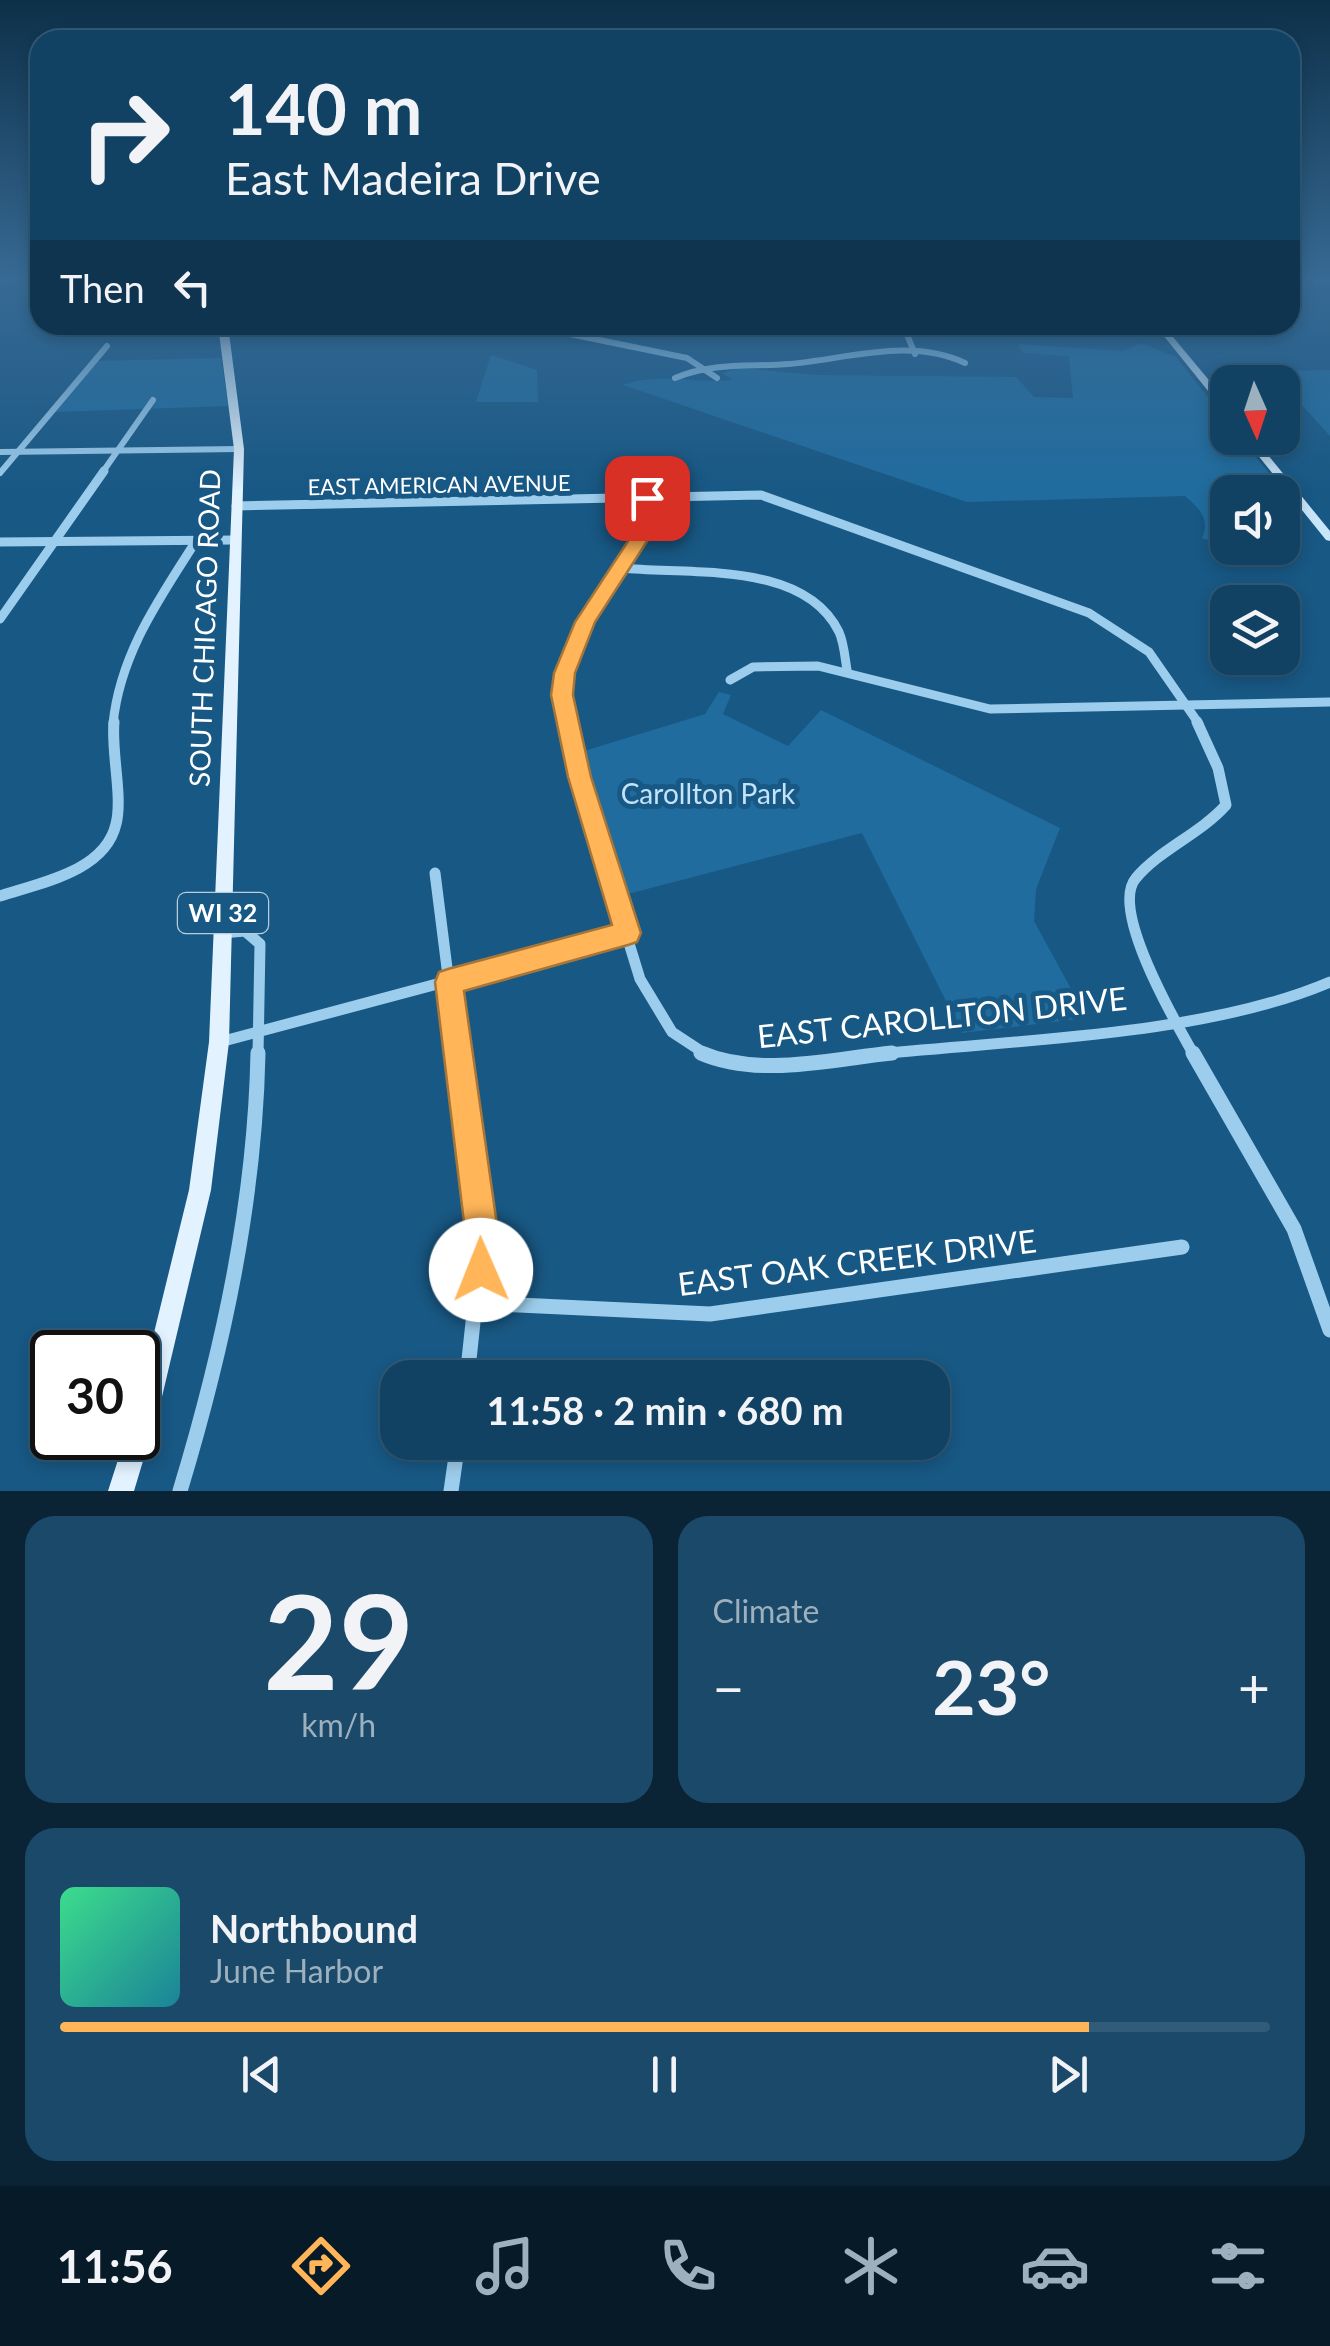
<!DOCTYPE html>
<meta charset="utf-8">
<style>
:root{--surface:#124263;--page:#1b4969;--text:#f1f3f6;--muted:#9cb0be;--line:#315b78;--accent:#ffb558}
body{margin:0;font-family:Lato,sans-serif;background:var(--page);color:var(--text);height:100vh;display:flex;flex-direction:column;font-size:38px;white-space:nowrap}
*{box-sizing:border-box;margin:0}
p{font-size:32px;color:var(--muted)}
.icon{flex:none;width:55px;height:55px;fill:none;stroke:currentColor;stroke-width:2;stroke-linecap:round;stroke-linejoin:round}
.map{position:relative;height:1491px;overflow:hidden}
.drawer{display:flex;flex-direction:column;gap:25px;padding:25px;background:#0a2436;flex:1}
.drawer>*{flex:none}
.guide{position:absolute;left:30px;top:30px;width:1270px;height:305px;border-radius:30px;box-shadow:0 5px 15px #0003,0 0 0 2px var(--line);background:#124263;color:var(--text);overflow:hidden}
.needle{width:65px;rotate:177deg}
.fabs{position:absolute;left:1210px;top:365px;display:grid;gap:20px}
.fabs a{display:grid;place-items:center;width:90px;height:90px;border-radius:20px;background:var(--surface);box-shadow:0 5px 15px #0003,0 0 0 2px var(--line);font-size:50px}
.speed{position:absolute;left:30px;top:1330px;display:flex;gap:20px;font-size:50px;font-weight:700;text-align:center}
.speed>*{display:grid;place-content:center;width:130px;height:130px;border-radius:50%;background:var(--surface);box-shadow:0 5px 15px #0003,0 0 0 2px var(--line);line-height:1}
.speed .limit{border:5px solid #111;border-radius:15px;background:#fff;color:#111}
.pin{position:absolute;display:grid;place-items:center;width:85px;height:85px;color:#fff;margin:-42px;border-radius:20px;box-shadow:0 5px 15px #0006}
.me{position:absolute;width:110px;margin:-55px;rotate:359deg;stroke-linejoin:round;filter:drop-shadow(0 0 8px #0008)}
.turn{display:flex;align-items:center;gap:35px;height:210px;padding:0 30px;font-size:45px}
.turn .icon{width:130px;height:130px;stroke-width:2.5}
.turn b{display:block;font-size:70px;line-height:85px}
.then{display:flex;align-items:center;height:95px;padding:0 30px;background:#0003;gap:20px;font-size:38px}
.big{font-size:75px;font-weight:700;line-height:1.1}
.drawer .widget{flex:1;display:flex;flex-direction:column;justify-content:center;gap:15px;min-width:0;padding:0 35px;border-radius:30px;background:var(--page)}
.drawer .dial{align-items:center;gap:0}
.dial b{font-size:130px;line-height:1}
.song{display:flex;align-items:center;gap:30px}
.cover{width:120px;height:120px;border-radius:15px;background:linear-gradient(135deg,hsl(150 70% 55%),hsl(190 70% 35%))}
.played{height:10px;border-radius:5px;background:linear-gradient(90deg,var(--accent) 85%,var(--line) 85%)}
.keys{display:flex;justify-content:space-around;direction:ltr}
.heat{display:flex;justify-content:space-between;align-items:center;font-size:55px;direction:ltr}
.drawer .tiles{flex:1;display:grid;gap:25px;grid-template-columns:1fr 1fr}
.widget:last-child{grid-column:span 2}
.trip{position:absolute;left:380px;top:1360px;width:570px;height:100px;border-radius:30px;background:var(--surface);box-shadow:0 5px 15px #0003,0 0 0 2px var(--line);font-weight:700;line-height:100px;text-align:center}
.dock{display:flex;height:160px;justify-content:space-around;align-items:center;background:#071a28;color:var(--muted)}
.dock .icon{width:70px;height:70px}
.dock .selected{color:var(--accent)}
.dock b{font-size:45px;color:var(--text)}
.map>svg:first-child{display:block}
</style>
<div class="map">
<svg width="1330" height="1491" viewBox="0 0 1330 1491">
<rect width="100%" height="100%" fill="#185884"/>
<g fill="#206c9e">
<path d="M1141,343L1176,357L1227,421L1228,438H1240L1283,490L1228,492L1227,546L1202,538C1211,520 1199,508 1185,496L967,502L623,385C657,372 697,384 733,380L722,373L740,368L815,375L1016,377L1034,397L1073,398L1069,356L1023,353L1018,344L1124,351Z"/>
<polygon points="491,355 537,370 538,402 476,402"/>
<polygon points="221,358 228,406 54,412 96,361"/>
<polygon points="1330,370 1330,436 1271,371"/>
<polygon points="719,692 731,695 723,714 788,746 821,710 1060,828 1036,889 1034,921 1087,1018 962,1033 862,833 628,894 584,751 705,714"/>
</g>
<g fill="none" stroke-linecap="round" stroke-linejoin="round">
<g stroke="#9dcdec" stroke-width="6">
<polyline points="526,325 687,358 717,378"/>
<polyline points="903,325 915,354"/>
<path d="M675,378C713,362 750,367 789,364C847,359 910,337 965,363"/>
<polyline points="0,452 239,449"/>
<polyline points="0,473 107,346"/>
<polyline points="102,473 153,400"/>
</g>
<g stroke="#9dcdec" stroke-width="9">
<polyline points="236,506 761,495 1089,613 1149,652 1199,724"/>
<polyline points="0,542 234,540"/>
<path d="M622,568C688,575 804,560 839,632C844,643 845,658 847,670"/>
<polyline points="0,619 104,471"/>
<polyline points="730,680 753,667 818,666 990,709 1330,702"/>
<path d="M113,724C120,654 159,599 196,541"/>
<path d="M566,724C554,624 628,588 647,498"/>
</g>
<g stroke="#9dcdec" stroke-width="11">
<polyline points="566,722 581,787 640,979 672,1032 707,1055"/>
<polyline points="435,873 458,1055"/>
<path d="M0,896C39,883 105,872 116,824C123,797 111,752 114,722"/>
<polyline points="222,933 245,931 260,944 258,1055"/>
<polyline points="220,1042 628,933"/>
<path d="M868,1055C1009,1040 1201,1037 1330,982"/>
<path d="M1194,1055C1176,1023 1109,909 1136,878C1159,850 1200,834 1226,805L1218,768L1197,722"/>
</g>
<g stroke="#9dcdec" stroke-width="15">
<polyline points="458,1053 482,1239 467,1378"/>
<path d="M701,1053C759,1078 832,1059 892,1053"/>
<polyline points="1193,1053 1294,1229 1330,1330"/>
<polyline points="477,1303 710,1314 1182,1247"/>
<path d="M180,1491C223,1349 255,1202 258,1053"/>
<polyline points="451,1491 458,1442"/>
</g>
<g fill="#c9e5f9" fill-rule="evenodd">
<polygon points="1155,325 1163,325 1228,403 1228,413 1225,412"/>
<polygon points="1244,438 1254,438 1330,531 1330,541 1326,540"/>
</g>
<polygon fill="#e2f2ff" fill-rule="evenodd" points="218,325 228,325 244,449 229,1042 211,1190 161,1401 134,1491 108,1491 125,1438 138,1438 138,1398 189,1190 209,1042 234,449"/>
</g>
<linearGradient id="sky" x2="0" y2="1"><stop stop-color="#0d3049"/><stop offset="0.57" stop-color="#376a94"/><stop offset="1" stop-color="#376a94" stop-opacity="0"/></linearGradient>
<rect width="1330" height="491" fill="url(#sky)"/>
<polygon fill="#ffb558" stroke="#a67639" stroke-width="2.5" points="647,493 656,498 653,532 595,622 575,673 573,695 591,777 641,933 637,942 628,945 464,991 499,1239 493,1282 481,1287 469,1282 464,1270 466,1239 435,982 439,972 448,969 612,925 568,777 551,695 554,673 575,622 634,532 639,498"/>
<g text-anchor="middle" stroke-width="10" stroke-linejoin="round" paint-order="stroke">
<g font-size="22" fill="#fff" stroke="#185884">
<text transform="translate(439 485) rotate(-1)" y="8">EAST AMERICAN AVENUE</text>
</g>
<rect fill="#185884" stroke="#bacdda" stroke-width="2.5" x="178" y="893" width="90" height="40" rx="8"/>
<g font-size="25" font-weight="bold" fill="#fff">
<text x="223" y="922">WI 32</text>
</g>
<g font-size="28" fill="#fff" stroke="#185884">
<text transform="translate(205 628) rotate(-88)" y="10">SOUTH CHICAGO ROAD</text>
</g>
<g font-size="28" fill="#c2e3f9" stroke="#185884">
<text x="708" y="804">Carollton Park</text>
</g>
<g font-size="32" fill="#fff" stroke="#185884">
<text transform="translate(942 1018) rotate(-6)" y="11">EAST CAROLLTON DRIVE</text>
<text transform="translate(857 1263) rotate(-7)" y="11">EAST OAK CREEK DRIVE</text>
</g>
</g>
</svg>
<div class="fabs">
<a><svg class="needle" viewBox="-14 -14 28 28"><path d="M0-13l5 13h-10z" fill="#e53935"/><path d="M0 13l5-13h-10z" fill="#9cb0be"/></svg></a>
<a><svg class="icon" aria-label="sound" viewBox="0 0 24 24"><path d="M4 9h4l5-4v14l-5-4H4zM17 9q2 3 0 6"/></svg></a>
<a><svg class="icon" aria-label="layers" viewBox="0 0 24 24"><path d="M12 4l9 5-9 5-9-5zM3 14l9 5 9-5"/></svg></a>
</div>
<div class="speed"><div class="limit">30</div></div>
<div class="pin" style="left:647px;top:498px;background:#d93025"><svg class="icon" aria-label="arrive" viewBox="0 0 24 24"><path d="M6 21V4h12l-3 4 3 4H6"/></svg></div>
<svg class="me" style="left:481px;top:1270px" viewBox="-20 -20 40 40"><circle r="19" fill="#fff"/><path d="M0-13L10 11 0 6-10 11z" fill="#ffb558"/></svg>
<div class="trip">11:58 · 2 min · 680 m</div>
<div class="guide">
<div class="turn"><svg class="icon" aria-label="right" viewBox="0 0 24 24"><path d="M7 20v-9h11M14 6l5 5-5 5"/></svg><div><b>140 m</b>East Madeira Drive</div></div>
<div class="then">Then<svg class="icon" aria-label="left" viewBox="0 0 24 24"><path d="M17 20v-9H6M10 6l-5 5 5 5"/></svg></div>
</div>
</div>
<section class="drawer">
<div class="tiles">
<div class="widget dial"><b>29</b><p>km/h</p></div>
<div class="widget"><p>Climate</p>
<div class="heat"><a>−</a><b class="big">23°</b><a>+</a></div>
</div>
<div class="widget">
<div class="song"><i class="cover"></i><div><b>Northbound</b><p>June Harbor</p></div></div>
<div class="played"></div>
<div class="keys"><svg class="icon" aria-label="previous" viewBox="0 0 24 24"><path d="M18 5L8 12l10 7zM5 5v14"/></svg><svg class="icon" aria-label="pause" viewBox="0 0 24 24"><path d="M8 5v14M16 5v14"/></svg><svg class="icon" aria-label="next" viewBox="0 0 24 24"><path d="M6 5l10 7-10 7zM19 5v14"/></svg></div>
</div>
</div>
</section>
<nav class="dock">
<b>11:56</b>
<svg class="icon selected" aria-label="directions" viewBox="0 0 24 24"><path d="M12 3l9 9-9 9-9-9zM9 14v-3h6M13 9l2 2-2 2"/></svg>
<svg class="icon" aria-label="music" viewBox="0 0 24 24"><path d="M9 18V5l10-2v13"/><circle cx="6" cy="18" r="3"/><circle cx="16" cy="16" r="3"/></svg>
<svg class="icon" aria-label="phone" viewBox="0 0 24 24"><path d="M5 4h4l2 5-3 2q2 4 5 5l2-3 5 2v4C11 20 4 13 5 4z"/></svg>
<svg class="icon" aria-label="climate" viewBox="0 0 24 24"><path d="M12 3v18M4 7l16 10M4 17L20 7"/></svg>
<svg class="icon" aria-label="car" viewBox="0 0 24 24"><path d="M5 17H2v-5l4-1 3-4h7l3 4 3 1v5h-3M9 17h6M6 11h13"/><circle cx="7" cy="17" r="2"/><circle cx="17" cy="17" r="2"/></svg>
<svg class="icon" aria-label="filters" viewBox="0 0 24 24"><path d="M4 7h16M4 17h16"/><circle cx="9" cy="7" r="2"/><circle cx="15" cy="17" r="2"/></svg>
</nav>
